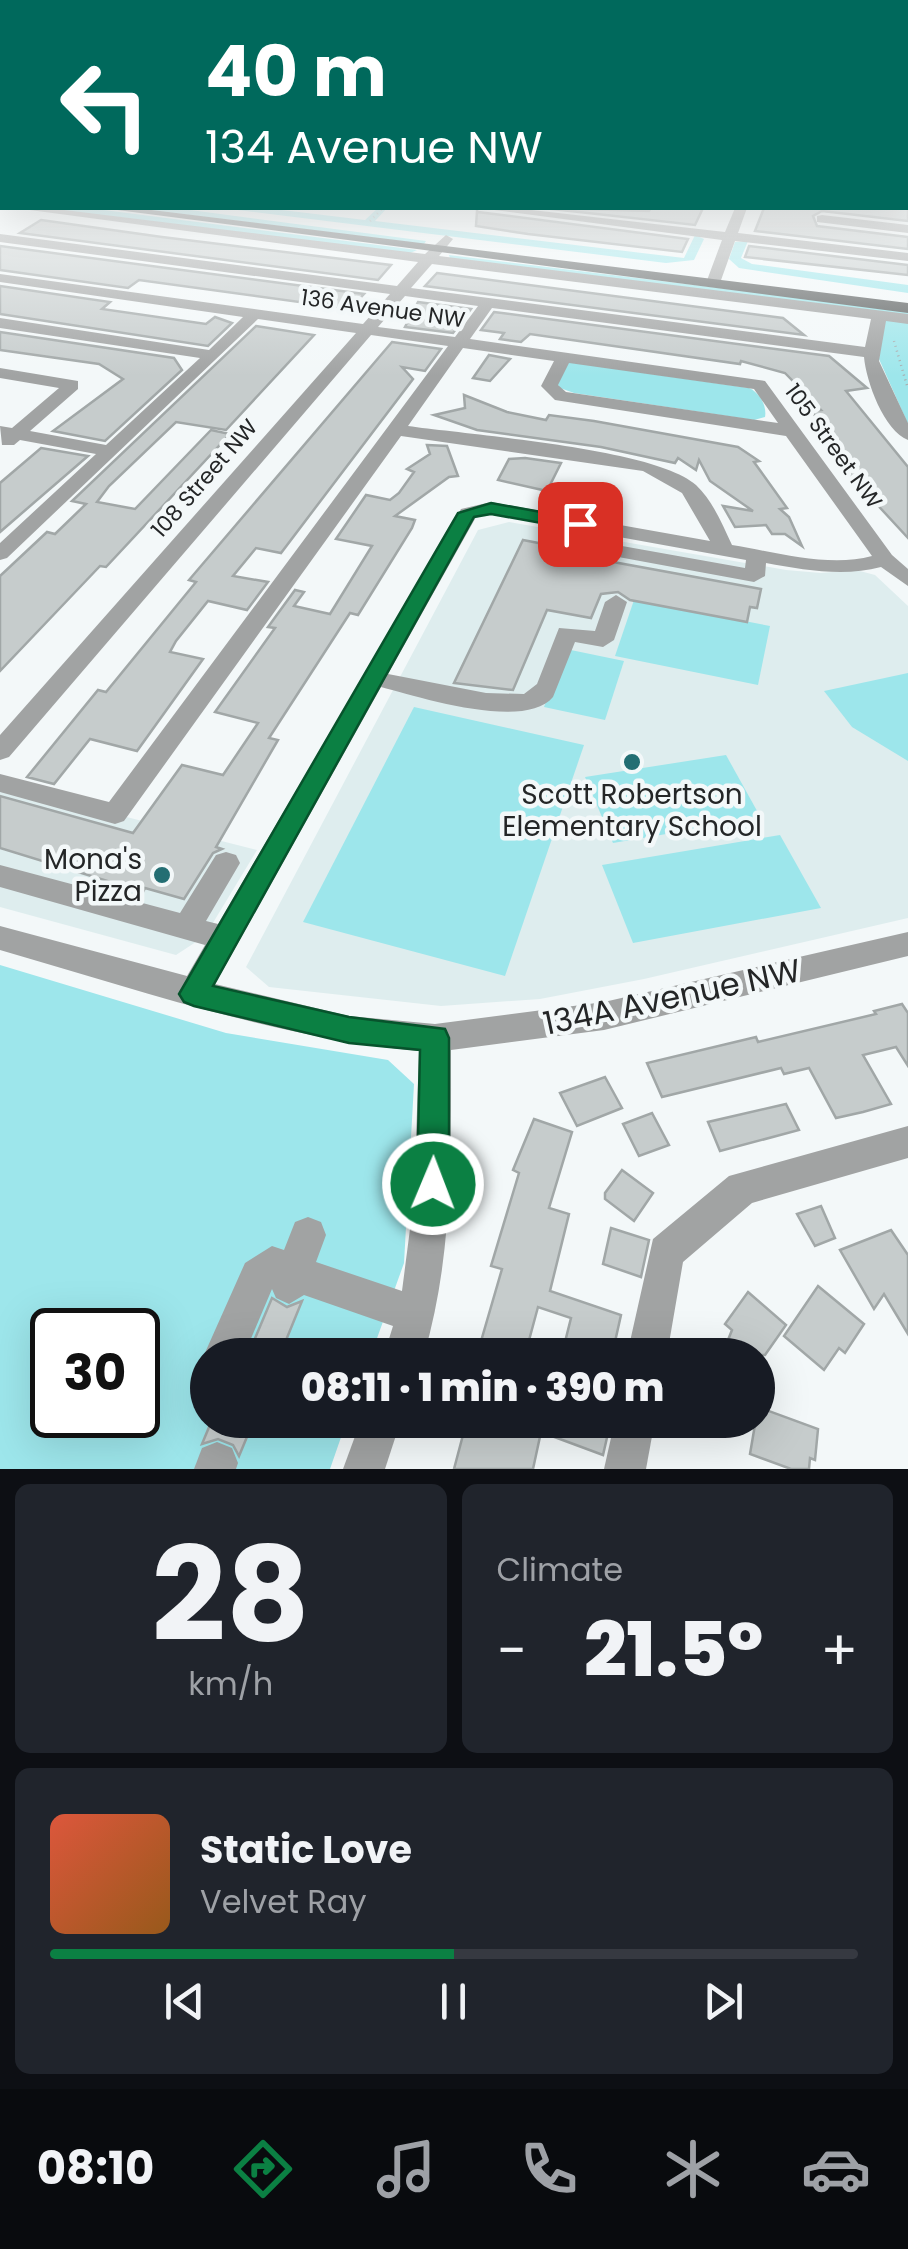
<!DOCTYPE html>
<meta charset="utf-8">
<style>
:root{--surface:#171b24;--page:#20242c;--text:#f1f3f6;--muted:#9ea1a6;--line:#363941;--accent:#0b8043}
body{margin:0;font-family:Poppins,sans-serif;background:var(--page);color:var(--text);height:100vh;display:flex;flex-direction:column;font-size:38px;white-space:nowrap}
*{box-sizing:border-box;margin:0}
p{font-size:32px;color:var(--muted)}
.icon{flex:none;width:55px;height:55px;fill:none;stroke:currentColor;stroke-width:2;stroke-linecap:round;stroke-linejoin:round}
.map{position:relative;height:1469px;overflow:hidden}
.panel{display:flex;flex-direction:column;gap:15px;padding:15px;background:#0d0f14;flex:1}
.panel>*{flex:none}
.banner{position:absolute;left:0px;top:0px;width:910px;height:210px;box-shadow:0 10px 40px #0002;background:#00695c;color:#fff;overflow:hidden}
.speed{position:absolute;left:30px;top:1308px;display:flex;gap:20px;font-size:50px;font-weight:700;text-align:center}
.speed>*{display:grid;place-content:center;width:130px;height:130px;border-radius:50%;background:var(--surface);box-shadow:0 10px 40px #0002;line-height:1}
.speed .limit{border:5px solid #111;border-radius:15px;background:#fff;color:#111}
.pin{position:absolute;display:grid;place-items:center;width:85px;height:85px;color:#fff;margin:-42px;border-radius:20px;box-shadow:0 5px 15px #0006}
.me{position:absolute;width:110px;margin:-55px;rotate:1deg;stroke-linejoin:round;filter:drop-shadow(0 0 8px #0008)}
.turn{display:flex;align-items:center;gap:35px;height:210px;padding:0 40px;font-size:45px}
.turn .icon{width:130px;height:130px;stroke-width:2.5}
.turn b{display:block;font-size:70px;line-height:85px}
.big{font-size:75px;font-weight:800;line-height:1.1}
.panel .widget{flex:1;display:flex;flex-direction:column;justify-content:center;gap:15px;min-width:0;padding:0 35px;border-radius:15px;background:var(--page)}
.panel .dial{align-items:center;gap:0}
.dial b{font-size:130px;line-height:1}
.song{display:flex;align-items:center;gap:30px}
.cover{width:120px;height:120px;border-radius:15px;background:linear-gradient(135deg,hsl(10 70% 55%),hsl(30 70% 35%))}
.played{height:10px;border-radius:5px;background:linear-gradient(90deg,var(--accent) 50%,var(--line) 50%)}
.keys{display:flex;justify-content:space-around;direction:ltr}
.heat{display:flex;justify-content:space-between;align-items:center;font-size:55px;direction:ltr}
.panel .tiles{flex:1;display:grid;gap:15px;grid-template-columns:1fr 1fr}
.widget:last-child{grid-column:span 2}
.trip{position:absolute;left:190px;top:1338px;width:585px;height:100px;border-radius:50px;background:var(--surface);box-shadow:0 10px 40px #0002;font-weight:800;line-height:100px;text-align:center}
.dock{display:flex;height:160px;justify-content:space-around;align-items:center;background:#090b0e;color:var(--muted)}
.dock .icon{width:70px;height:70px}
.dock .current{color:var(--accent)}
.dock b{font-size:45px;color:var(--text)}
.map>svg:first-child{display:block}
</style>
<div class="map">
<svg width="908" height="1469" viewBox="0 0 908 1469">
<rect width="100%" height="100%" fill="#f3f8f9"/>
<g fill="#deedee">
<polygon points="509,522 786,570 821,573 856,570 875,575 908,606 908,918 644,979 540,999 441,1006 269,987 246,967 478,530"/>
<polygon points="0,785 257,850 205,936 176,955 0,907"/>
</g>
<g fill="#9de6eb" fill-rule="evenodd">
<polygon points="36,208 88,208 417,250 408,254"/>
<polygon points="133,208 175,208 426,241 424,244"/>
<polygon points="221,208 265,208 365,220 378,208 387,208 375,221 684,258 695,235 704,239 694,260 666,263"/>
<polygon points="748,241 741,258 752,264 908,285 908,293 739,268 729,259 735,242"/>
<polygon points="449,255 908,311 908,317 450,258"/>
<polygon points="883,319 908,322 908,424 879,359"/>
<path d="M568,362L749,388C760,393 767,406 765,417L754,420L574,393L560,388L555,380Z"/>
<polygon points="634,600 770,626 758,685 615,656"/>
<polygon points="566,649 624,661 605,720 544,707"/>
<polygon points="908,673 908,761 852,727 824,691"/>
<polygon points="414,707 584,745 505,976 303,922"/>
<polygon points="726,755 761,818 613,843 585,777"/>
<polygon points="780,835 821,908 633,943 602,865"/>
<path d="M0,965L226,1033L388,1060L414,1084L404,1263L371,1355H208V1420H347L330,1469H0ZM52,1330H138V1415H52Z"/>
</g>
<g fill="#c6cccc" stroke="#a1a7a7" stroke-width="2.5">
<polygon points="543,208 649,211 651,208 703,208 695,225"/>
<polygon points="764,208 908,208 908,221 822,211 813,216 817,226 908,237 908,249 755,231"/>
<polygon points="477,211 478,212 688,239 682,252 528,234 476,226"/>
<polygon points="41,220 162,237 391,265 378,280 20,233"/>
<polygon points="0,246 364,294 350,309 139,280 128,288 0,270"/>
<polygon points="749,246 908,265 908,275 745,257"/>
<polygon points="437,273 783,318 804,335 425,286"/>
<polygon points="0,286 110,302 102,309 206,324 215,317 232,323 208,346 0,314"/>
<polygon points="418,302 471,309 453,333 405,327"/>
<polygon points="494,312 829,356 867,388 846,391 908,467 908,538 872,499 867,499 841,464 817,429 823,429 812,411 821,410 785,373 741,361 740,364 530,334 521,342 500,339 504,333 481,330"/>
<polygon points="256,326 314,335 226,430 176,422 109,486 97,502 135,509 211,430 230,434 106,567 100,566 0,671 0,576 47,532 55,534 86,504 72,501"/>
<polygon points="0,332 174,358 182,370 105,441 53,431 123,379 99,364 0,350"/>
<polygon points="392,342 441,349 425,371 402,367 413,379 281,553 256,548 233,576 268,582 247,610 208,601 176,641 170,652 203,659 137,751 90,739 54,784 27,777 98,690 106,692 196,582 189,580"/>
<polygon points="489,355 510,359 490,381 473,378"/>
<polygon points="464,395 507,412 546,420 549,415 594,421 738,447 759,461 754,462 787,508 780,509 789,517 802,546 785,534 772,534 766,525 735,527 723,506 753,511 710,481 699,460 696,470 678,458 675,463 601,447 477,430 434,415 465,408"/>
<polygon points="427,445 447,446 458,476 449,477 395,516 415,520 412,528 358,615 350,613 269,738 278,740 216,847 222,849 213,853 184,899 145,888 143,892 0,848 0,796 133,833 182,765 223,775 258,723 215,712 275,628 268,627 295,590 304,592 294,606 330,614 372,546 336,539 366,495 390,500 399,493 414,472 407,469 430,454"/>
<polygon points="41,448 88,456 0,532 0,483"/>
<polygon points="525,458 561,463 547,491 498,480 509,459"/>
<polygon points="523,540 559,547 564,553 761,589 757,608 750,607 747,622 630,600 618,592 601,594 591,618 547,610 513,690 454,683"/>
<polygon points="902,1004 908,1013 908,1066 896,1047 863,1055 891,1104 863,1112 836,1118 809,1068 784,1074 781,1068 662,1097 647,1063 756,1037 758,1042 876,1014 874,1011"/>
<polygon points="605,1077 622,1108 577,1126 560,1093"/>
<polygon points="786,1104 799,1130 720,1151 708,1122"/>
<polygon points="652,1113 669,1145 639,1156 623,1124"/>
<polygon points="534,1119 572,1132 549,1208 569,1214 550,1291 621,1315 612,1355 577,1355 563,1350 571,1318 538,1307 525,1355 477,1355 502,1269 491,1266 519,1173 513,1170"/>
<polygon points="622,1170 653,1193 634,1221 605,1199 605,1193"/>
<polygon points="821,1206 835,1238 815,1246 797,1214"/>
<polygon points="611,1228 649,1240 641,1277 603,1264"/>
<polygon points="891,1230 908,1255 908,1334 884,1294 874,1309 840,1250"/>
<polygon points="818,1286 864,1324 845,1353 839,1348 824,1370 784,1336"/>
<polygon points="748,1292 786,1325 765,1355 722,1355 732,1330 725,1324"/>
<polygon points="272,1298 287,1307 302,1301 280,1355 248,1355"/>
<polygon points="758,1407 818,1429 815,1460 810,1458 809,1469 791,1469 750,1454"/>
<polygon points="212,1420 254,1420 239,1456 233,1445 218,1439 202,1444"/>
<polygon points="467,1420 611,1420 603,1455 541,1432 533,1469 454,1469"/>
</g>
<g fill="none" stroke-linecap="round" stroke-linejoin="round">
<g stroke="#a9acad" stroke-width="2.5" stroke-dasharray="1 4" stroke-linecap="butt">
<polyline points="370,221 383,208"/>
<polyline points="894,341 908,389"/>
</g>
<g fill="#a1a3a3" fill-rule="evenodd">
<path d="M15,208H48L425,254L446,235L453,239L439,256L908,314V324L886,321L879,361L908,423V440C884,431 866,381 864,357L492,308L470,339L765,381L892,555L908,569V586L881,567C844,577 804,570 766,563L765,576L754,582L564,547L561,543L567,528L491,514L476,517L388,674L486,693L524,694L537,684L559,628L595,631L605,602L616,595L627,602L614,640L603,647L575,642L553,697C525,731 419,697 381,687L215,984L349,1016L435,1024L604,1002L908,932V956L604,1030L451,1050C451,1154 453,1255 424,1355H384L393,1326L304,1295L289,1304L276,1298L272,1289L244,1355H208V1363L204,1355L245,1263L272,1246L284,1250L295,1222L308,1217L321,1222L326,1235L316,1262L402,1291L414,1198L419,1051C274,1037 139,990 0,950V926L187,976L205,945L0,887V865L180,913L216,855L226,852L236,855L240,863L206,921L218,924L461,509L491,502L710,541L682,493L643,471L401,436L124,821L115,824L0,792V774L109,802L448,346L371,335L9,757L0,760V735L356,333L258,319L7,558L0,560V543L96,454L20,440L14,445H2L0,426L12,428L59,388L0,378V368L78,381V389L30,431L106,445L200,358L0,328V318L209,350L243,317L0,282V274L363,324L390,294L0,242V234L397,286L418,262ZM432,264L871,319L865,347L411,288ZM405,296L478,306L455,337L378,327ZM463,348L554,361L541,386L555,400L786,436L872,556C829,568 776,552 732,545C722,524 713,501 696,485C655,448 470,435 408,426ZM569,363L754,389L778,423L566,392L558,385ZM586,531L746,560L745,568L583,539Z"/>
<polygon points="479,208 514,208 725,232 735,208 747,208 738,233 908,253 908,261 735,241 720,283 713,287 706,283 722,240"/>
<polygon points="822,215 908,225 908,233 817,222 817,216"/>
<polygon points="908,1126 908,1158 752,1203 683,1262 667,1355 627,1355 653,1239 729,1176"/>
<polygon points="361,1420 401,1420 385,1469 343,1469"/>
<polygon points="615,1420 655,1420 646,1469 604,1469"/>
<polygon points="217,1442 232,1448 238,1463 236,1469 194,1469 202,1448"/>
</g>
<g fill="#5b5f5f" fill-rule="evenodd">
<rect x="0" y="190" width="2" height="8"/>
<polygon points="102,208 135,208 908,303 908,313"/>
</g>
</g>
<linearGradient id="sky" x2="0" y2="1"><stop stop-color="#6cb3d5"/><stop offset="0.45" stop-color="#fafcfc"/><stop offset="1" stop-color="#fafcfc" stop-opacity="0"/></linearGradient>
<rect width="908" height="376" fill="url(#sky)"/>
<polygon fill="#0b8043" stroke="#07532c" stroke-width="2.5" points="491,503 580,519 589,524 580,530 491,514 474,517 213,986 349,1017 445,1029 449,1038 449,1184 444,1195 433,1200 422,1195 417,1184 420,1050 349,1043 194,1006 184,1002 179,994 458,513"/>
<g fill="#236e73" stroke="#f3f8f9" stroke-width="4">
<circle cx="632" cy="762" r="10"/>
<circle cx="162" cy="875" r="10"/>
</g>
<g text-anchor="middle" stroke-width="9" stroke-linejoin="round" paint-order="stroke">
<g font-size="22" fill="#242627" stroke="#f3f8f9">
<text transform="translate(383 308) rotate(8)" y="8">136 Avenue NW</text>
<text transform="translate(834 446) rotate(54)" y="8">105 Street NW</text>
<text transform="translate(204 478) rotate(-49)" y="8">108 Street NW</text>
</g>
<g font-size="28" fill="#242627" stroke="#f3f8f9">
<text x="632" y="804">Scott Robertson<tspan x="632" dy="32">Elementary School</tspan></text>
<text x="142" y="869" text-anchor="end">Mona's<tspan x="142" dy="32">Pizza</tspan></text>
</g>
<g font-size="32" fill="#242627" stroke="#f3f8f9">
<text transform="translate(672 997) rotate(-12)" y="11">134A Avenue NW</text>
</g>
</g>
</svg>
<div class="speed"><div class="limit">30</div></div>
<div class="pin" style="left:580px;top:524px;background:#d93025"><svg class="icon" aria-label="arrive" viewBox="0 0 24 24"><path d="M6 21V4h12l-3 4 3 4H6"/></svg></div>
<svg class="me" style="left:433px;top:1184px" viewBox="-20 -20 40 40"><circle r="17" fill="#0b8043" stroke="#fff" stroke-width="3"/><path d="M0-11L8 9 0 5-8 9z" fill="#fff"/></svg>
<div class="trip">08:11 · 1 min · 390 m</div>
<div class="banner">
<div class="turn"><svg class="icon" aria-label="left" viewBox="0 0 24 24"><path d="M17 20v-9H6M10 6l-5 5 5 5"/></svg><div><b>40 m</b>134 Avenue NW</div></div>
</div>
</div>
<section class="panel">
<div class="tiles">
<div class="widget dial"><b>28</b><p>km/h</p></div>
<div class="widget"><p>Climate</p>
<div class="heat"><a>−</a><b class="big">21.5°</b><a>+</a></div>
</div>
<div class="widget">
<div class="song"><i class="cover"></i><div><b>Static Love</b><p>Velvet Ray</p></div></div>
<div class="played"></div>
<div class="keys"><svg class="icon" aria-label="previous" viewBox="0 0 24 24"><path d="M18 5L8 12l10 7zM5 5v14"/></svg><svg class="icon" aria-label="pause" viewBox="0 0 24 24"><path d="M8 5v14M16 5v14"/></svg><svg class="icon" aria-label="next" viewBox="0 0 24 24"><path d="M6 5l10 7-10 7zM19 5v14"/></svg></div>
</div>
</div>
</section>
<nav class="dock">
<b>08:10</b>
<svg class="icon current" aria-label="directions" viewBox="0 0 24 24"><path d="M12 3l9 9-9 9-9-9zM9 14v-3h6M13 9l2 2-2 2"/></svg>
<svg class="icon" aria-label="music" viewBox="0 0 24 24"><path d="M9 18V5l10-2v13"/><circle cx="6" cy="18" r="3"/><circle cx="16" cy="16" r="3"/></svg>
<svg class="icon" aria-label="phone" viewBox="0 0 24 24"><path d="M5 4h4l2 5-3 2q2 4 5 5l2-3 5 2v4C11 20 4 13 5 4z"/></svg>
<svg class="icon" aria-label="climate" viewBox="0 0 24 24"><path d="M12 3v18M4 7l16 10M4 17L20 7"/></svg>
<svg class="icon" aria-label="car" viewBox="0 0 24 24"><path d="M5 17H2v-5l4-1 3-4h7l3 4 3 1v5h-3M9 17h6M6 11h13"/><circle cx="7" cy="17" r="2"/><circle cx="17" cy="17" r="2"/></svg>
</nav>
